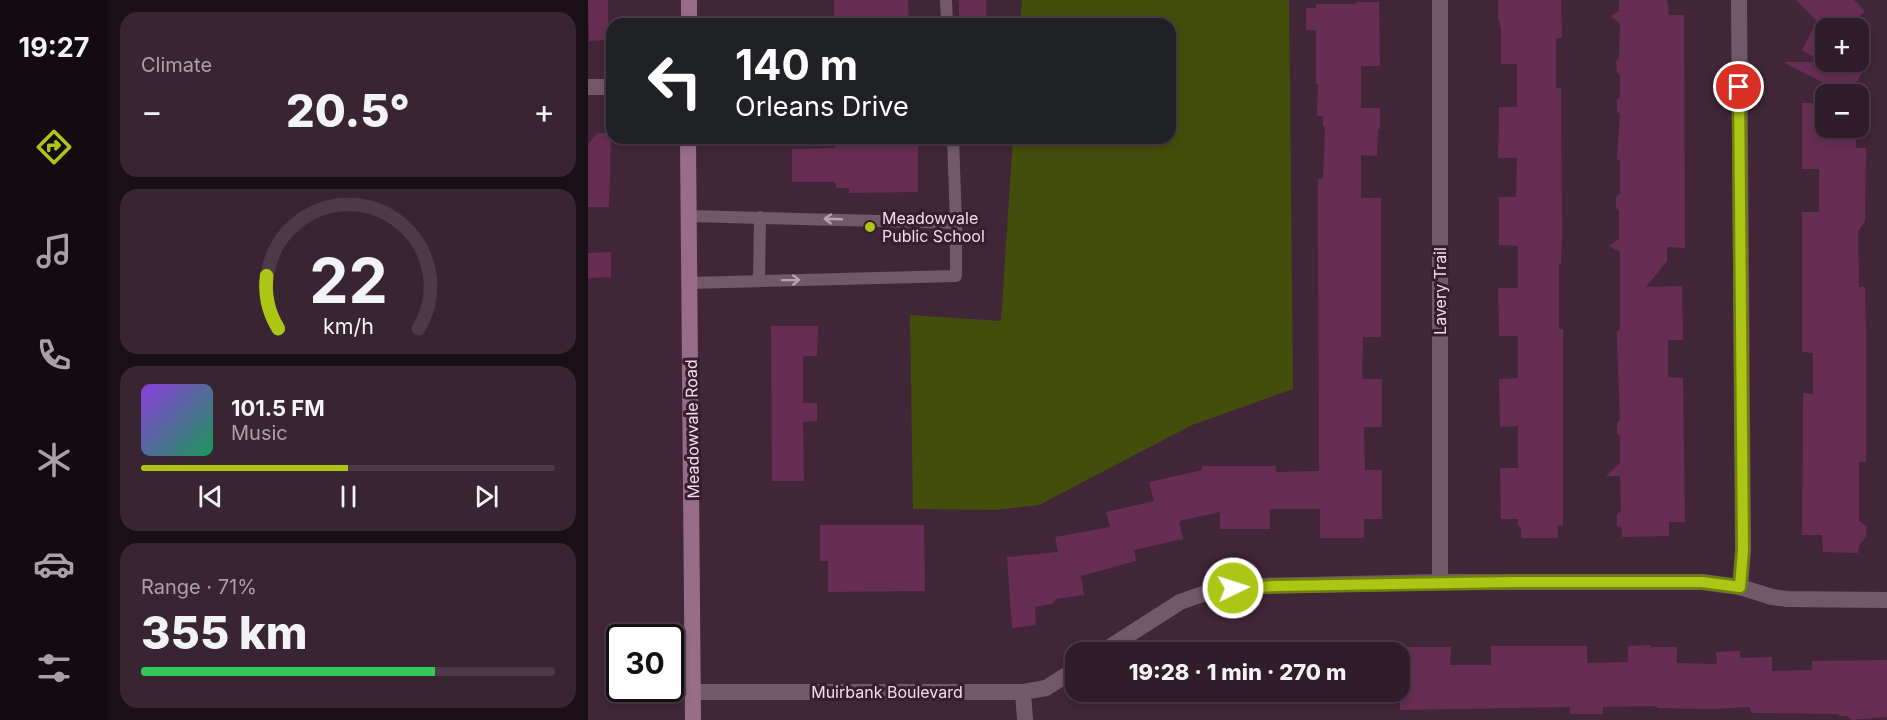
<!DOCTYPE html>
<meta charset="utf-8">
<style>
:root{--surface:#311c2a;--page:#392532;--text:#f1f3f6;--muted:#a8a1a8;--line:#4c3a47;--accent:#abc614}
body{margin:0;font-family:Inter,sans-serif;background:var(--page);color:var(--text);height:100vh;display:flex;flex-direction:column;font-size:22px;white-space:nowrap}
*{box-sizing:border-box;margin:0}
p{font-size:20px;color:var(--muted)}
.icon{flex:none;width:33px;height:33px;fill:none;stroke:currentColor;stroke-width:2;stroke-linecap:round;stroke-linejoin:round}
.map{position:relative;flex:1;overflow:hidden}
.sheet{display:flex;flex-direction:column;gap:12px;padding:12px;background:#1b0f17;width:480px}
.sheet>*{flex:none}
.guide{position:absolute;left:18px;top:18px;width:570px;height:126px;border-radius:18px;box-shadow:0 3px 9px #0003,0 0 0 2px var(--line);background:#202124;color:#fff;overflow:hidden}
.controls{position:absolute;left:1227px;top:18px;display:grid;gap:12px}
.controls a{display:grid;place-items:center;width:54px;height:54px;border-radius:12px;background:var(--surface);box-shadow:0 3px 9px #0003,0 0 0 2px var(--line);font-size:30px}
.speed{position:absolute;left:18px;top:624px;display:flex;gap:12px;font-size:30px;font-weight:700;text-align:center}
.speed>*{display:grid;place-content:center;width:78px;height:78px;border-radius:50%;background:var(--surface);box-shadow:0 3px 9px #0003,0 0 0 2px var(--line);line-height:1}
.speed .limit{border:3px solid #111;border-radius:9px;background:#fff;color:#111}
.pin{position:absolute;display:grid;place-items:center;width:51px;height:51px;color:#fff;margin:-26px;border:3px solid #fff;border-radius:50%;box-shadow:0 2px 6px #0007}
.me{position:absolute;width:66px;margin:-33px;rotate:86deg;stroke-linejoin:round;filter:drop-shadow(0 0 4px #0008)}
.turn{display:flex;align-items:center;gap:21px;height:126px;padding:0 30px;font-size:27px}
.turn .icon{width:78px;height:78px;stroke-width:2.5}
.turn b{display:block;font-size:42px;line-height:51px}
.big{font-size:45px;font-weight:800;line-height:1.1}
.sheet .tile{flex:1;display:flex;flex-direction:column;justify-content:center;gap:9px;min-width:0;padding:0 21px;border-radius:18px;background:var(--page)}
.sheet .dial{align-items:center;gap:0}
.dial svg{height:156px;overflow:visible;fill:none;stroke:var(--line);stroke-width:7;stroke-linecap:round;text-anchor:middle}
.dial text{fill:var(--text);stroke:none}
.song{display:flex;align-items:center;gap:18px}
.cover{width:72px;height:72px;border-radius:9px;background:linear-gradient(135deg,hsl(270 70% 55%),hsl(150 70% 35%))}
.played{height:6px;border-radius:3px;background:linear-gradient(90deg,var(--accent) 50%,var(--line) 50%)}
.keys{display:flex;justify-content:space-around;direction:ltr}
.heat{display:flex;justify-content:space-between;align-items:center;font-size:33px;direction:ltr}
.charge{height:9px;border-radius:4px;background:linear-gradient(90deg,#34c759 71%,var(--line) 0)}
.trip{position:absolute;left:477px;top:642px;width:345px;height:60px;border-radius:18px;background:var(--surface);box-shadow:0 3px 9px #0003,0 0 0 2px var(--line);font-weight:800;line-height:60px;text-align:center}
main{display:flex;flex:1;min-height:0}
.tab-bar{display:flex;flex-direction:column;width:108px;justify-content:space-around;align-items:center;background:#140b11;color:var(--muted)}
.tab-bar .icon{width:42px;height:42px}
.tab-bar .on{color:var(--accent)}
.tab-bar b{font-size:27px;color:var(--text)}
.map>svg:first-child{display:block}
</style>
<main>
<nav class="tab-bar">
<b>19:27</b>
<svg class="icon on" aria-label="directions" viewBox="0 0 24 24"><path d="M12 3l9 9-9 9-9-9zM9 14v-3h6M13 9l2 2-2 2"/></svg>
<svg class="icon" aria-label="music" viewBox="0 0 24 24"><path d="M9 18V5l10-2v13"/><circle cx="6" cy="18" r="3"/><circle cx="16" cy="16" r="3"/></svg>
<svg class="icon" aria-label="phone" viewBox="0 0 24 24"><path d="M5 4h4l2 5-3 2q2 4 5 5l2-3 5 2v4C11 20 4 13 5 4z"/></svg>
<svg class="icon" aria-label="climate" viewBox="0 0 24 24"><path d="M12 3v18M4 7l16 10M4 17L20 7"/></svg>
<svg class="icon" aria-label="car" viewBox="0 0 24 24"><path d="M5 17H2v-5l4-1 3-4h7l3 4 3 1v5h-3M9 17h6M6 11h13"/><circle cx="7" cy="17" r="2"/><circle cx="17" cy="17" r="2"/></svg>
<svg class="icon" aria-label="filters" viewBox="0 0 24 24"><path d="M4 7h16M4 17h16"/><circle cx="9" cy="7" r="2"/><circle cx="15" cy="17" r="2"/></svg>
</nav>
<section class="sheet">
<div class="tile"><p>Climate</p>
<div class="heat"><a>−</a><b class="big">20.5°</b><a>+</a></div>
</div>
<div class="tile dial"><svg viewBox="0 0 100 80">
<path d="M14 69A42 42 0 1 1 86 69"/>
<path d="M14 69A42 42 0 0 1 8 42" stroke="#abc614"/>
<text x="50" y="56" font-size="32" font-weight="700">22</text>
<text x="50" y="72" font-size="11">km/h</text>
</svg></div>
<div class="tile">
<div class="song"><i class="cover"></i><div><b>101.5 FM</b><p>Music</p></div></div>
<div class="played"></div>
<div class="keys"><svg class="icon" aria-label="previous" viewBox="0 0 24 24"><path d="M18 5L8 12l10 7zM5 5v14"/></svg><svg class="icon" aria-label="pause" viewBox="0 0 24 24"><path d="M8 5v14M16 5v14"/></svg><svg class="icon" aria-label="next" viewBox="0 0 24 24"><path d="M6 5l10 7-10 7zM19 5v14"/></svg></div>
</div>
<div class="tile"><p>Range · 71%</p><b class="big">355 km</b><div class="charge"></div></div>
</section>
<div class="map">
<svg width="1299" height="720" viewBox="0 0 1299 720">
<rect width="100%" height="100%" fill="#412638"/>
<polygon fill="#434e0d" points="434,0 701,0 705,389 604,425 451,505 407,510 325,509 322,315 413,321 425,138 582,138 582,24 432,24"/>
<g fill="#672d55">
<polygon points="0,0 20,0 20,40 1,41"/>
<polygon points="246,0 320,0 321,24 246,24"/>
<rect x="371" y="0" width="27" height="24"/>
<polygon points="910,0 973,0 974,38 968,38 968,88 973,88 974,236 973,264 971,264 971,329 975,329 975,525 970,525 970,538 933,538 933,527 930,527 930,519 913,519 912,468 930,468 930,426 912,427 911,379 930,378 930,336 911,336 910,288 930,288 930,246 911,245 911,197 928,197 929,158 910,158 911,107 929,107 929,64 913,64 913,29 910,19"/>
<polygon points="1031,0 1079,0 1081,15 1096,15 1097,248 1079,247 1079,261 1058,287 1094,286 1095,340 1080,340 1080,377 1095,378 1097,522 1081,522 1081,536 1034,537 1034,528 1029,526 1029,514 1033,511 1032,476 1018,476 1032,463 1032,436 1029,434 1029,423 1032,419 1029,344 1029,332 1032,329 1032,252 1021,246 1031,239 1031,210 1028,208 1028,197 1032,193 1032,161 1029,160 1032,114 1029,112 1029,100 1032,97 1032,75 1029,72 1028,61 1031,58 1032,24 1023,16 1031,11"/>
<polygon points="1208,0 1266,0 1277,11 1260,28 1238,28 1238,52 1230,60 1214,50 1229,21"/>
<polygon points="768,2 791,2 792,66 773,66 773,108 792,108 792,129 790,129 789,156 773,155 773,198 793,198 793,337 775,337 774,373 775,379 794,379 794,427 776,427 777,470 794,470 794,519 776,519 776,538 732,538 732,509 682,509 682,529 632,529 632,512 591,521 595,539 546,550 548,561 493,576 496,595 468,599 464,604 447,607 448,625 424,628 419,557 470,552 467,537 522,527 518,512 566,501 561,482 614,470 614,466 688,466 688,472 731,471 730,216 730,179 735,179 737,127 735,127 735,116 729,116 730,84 728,84 728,30 718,30 718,8 728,8 728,4 768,4"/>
<polygon points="1195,62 1280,62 1262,94 1257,94"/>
<polygon points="1214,103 1238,103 1238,128 1268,128 1268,148 1278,148 1277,221 1270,232 1271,287 1277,287 1278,336 1278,462 1271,462 1271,521 1278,526 1278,537 1271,545 1270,553 1235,552 1234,535 1214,535 1215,393 1225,394 1225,353 1214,352 1214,212 1231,212 1231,169 1214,169"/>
<polygon points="9,133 23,133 21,207 0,207 0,144"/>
<polygon points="247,138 330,138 330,192 261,193 261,188 248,188 247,182 204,182 204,149 247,148"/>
<polygon points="23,252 23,277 0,278 0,253"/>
<polygon points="183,326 230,326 229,356 215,356 215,403 229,403 229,421 215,422 216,481 184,481"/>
<polygon points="232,525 336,525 337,591 240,592 240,561 232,561"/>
<polygon points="1062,645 1063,647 1089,647 1089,663 1129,664 1128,652 1152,651 1152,658 1184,657 1184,671 1224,670 1224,661 1299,660 1299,717 1264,720 1259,716 1251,716 1251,714 1163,713 1162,707 1126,709 1069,708 1069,706 1015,707 1015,714 982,714 982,707 812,710 812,647 863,647 862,665 903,665 903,646 999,646 999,663 1040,662 1040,646"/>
</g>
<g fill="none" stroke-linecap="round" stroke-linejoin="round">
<g stroke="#735869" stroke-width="12">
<polyline points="358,0 359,24"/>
<polyline points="365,138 368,223"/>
<polyline points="101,216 368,223 368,276 102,283"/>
<polyline points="171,281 172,217"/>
</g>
<g stroke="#735869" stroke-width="16">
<polyline points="852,0 852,582"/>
<polyline points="1151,0 1155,550 1152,587"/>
<polyline points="0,87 24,87"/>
<polyline points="514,652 592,602 626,590 665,586 852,582 1114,582 1152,587 1184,597 1199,599 1299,600"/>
<polyline points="105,692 435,692 458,688 488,669"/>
<polyline points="435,692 437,720"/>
</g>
<g stroke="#986d89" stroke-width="16">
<polyline points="101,24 101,0"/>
<polyline points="100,138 105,720"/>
</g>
</g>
<defs><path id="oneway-shaft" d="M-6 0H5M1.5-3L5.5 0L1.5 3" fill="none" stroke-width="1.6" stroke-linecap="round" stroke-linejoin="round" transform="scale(1.5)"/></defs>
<g stroke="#b8a2af">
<use href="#oneway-shaft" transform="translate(245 219) rotate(-178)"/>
<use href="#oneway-shaft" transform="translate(203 280) rotate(-1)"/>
</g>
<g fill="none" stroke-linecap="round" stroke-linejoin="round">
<defs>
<polyline id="route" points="645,588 688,586 924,582 1114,582 1152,587 1155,550 1151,87"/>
</defs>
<use href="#route" stroke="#6f810d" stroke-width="15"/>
<use href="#route" stroke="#abc614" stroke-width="10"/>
</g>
<circle fill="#abc614" stroke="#371d2e" stroke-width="2" cx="282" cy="227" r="6"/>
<g text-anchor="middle" stroke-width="6" stroke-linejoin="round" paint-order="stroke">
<g font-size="16" fill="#f0dee9" stroke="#371d2e" text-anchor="start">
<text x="294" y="224">Meadowvale<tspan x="294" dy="18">Public School</tspan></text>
</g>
<g font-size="16" fill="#f0dee9" stroke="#371d2e">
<text transform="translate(852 291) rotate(-90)" y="6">Lavery Trail</text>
<text transform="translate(104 429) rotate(-91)" y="6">Meadowvale Road</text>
<text x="299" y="698">Muirbank Boulevard</text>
</g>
</g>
</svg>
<div class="controls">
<a>+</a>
<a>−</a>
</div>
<div class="speed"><div class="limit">30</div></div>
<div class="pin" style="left:1151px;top:87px;background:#d93025"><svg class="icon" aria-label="arrive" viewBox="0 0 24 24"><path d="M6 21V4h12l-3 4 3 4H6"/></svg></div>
<svg class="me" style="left:645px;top:588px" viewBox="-20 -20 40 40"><circle r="17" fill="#abc614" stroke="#fff" stroke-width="3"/><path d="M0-11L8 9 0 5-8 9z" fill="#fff"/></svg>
<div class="trip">19:28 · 1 min · 270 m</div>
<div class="guide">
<div class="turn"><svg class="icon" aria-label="left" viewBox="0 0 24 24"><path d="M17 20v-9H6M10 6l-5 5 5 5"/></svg><div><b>140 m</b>Orleans Drive</div></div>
</div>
</div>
</main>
